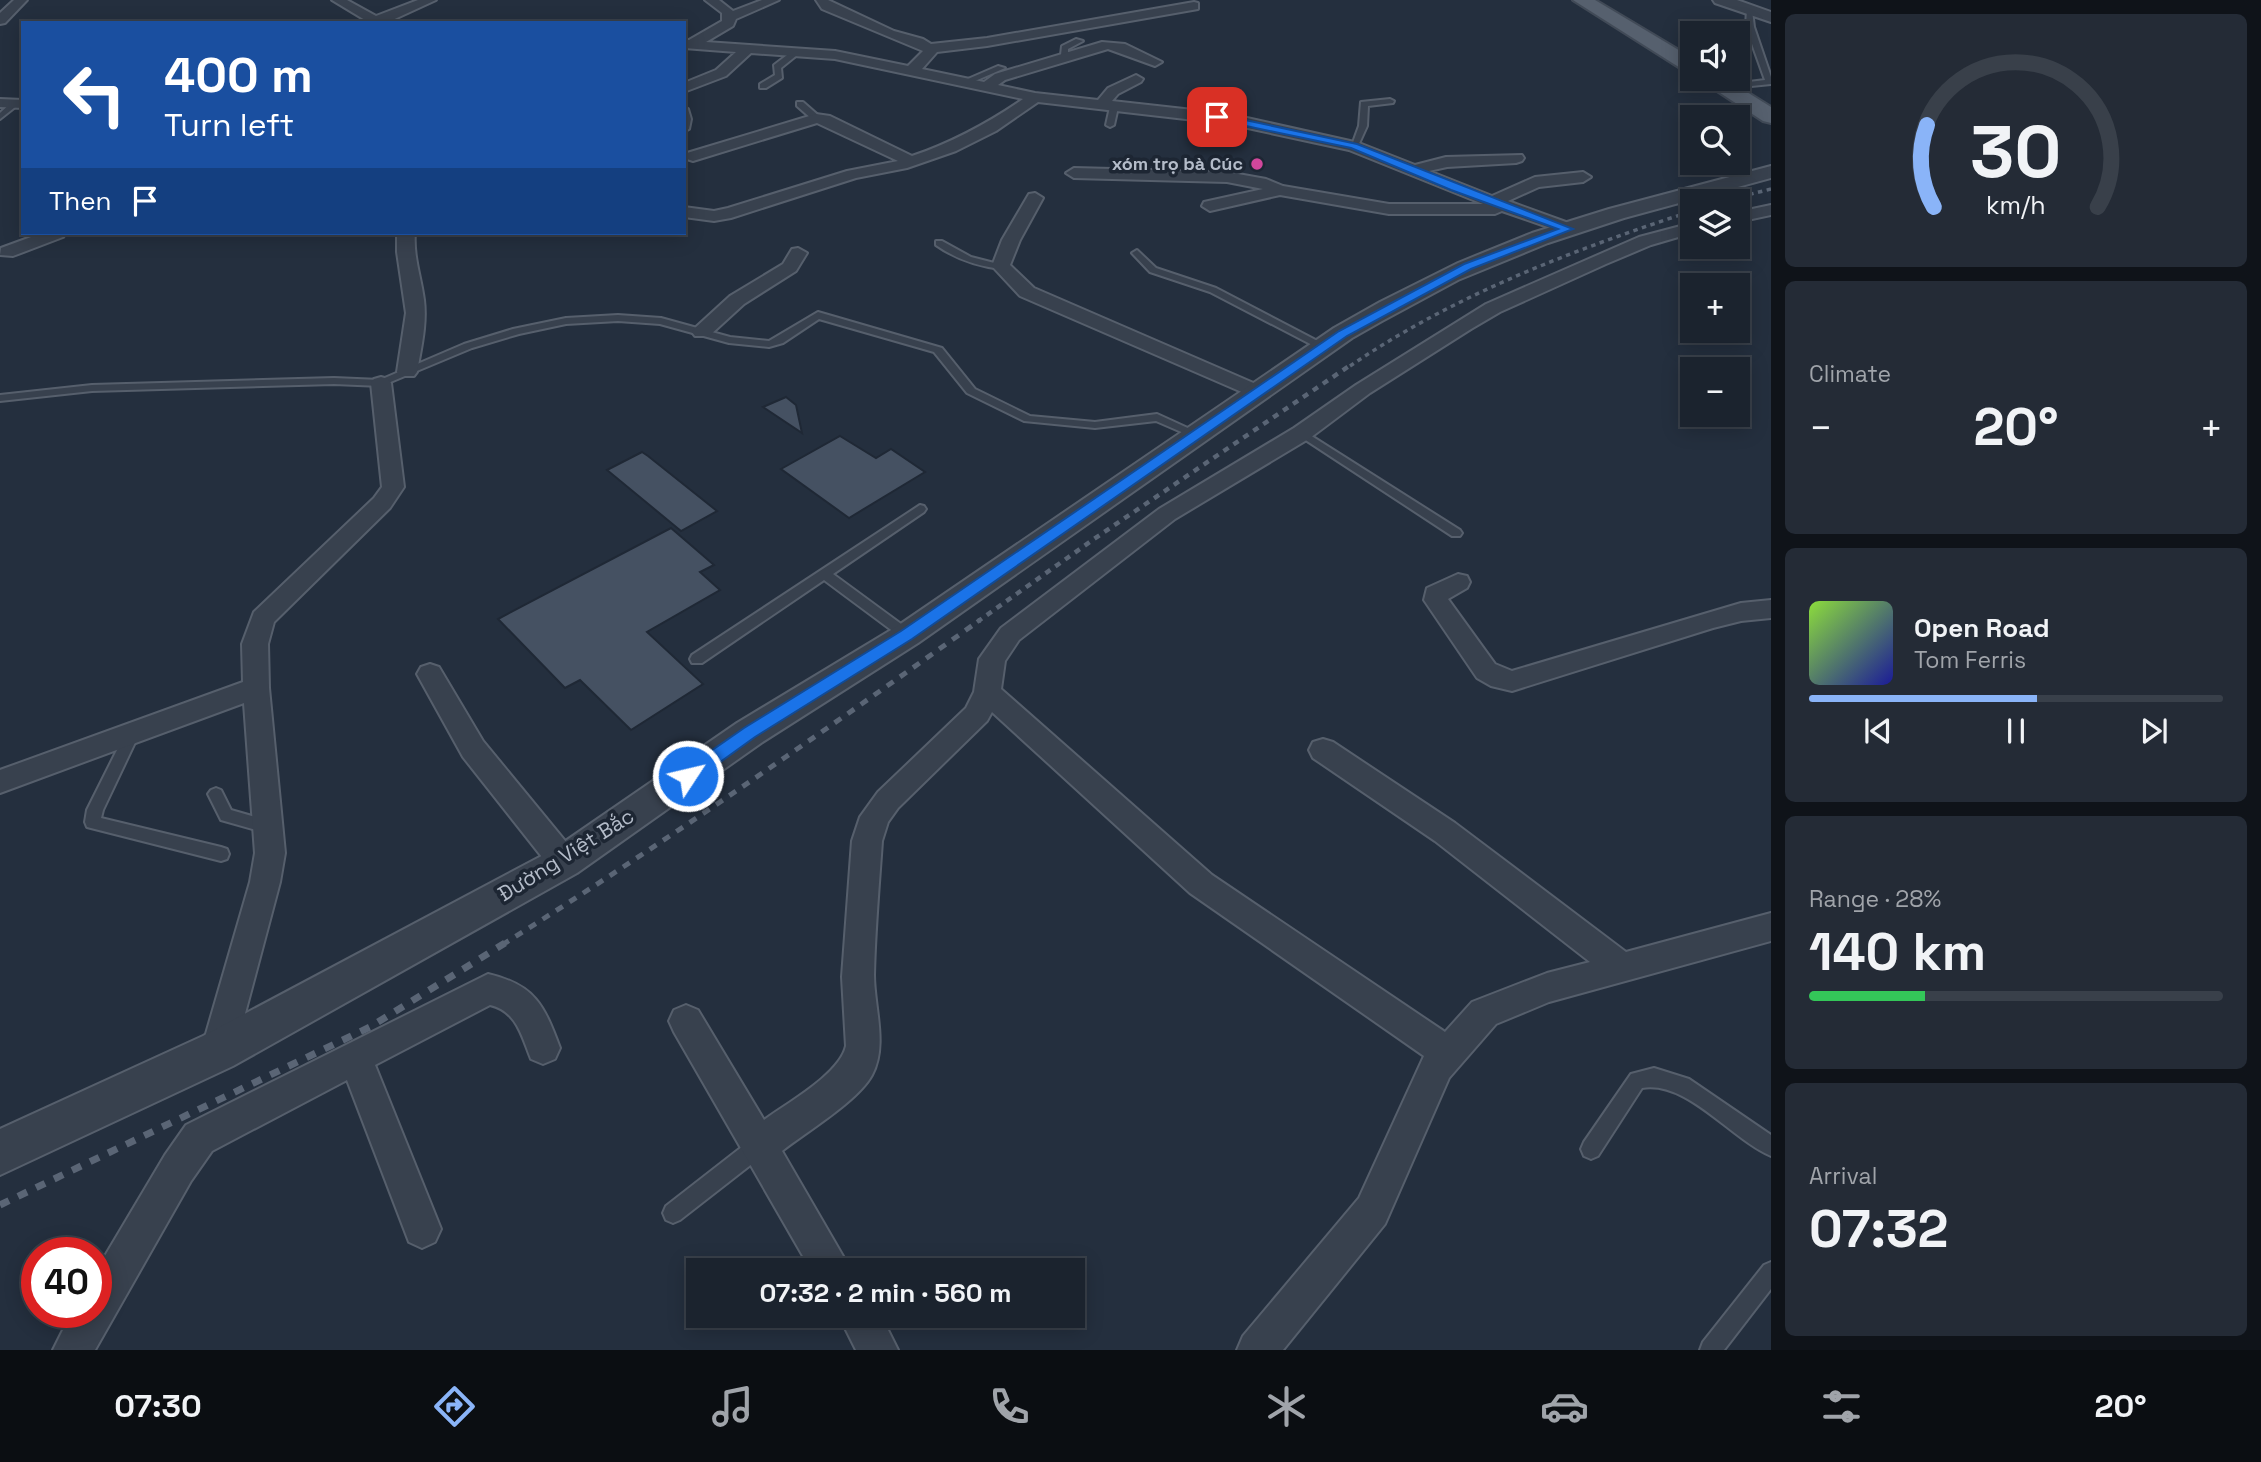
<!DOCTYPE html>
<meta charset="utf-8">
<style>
:root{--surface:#1b232e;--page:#242b36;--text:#f1f3f6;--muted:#a0a4aa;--line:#39404a;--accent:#8ab4f8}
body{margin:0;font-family:"Space Grotesk",sans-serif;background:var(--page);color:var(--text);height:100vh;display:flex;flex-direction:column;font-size:26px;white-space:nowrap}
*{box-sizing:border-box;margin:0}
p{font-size:23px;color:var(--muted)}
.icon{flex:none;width:38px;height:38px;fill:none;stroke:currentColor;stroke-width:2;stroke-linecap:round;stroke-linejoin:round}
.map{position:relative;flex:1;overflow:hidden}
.side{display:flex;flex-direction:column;gap:14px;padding:14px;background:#0f1319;width:490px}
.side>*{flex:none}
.banner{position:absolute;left:21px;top:21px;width:665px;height:214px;border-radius:0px;box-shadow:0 4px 18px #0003,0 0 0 2px var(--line);background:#1a4fa0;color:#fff;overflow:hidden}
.buttons{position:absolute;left:1680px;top:21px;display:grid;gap:14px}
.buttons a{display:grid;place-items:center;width:70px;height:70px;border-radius:0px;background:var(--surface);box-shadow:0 4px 18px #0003,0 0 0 2px var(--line);font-size:35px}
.speed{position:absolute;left:21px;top:1237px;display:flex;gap:14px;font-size:35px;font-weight:700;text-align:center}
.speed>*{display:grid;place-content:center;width:91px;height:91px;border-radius:50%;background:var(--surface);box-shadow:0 4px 18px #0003,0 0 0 2px var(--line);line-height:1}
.speed .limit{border:10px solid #d22;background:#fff;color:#111}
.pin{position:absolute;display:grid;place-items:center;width:60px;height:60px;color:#fff;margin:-30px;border-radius:14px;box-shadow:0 4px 10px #0006}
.me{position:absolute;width:77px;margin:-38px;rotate:55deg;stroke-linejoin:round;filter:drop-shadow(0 0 5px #0008)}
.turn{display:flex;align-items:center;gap:24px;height:147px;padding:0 28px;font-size:32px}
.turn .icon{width:91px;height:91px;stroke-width:2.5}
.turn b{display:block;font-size:49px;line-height:60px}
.then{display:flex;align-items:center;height:66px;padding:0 28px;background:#0003;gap:14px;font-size:26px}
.big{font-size:52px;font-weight:700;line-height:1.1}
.side .widget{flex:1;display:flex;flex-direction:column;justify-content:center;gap:10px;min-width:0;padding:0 24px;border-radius:10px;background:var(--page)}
.side .dial{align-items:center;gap:0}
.dial svg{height:182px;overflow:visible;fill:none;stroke:var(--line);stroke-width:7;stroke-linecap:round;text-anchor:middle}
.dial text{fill:var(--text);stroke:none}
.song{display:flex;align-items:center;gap:21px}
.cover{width:84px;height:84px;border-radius:10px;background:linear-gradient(135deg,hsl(90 70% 55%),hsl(240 70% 35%))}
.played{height:7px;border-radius:4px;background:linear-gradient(90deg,var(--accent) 55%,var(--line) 55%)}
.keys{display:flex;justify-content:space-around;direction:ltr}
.heat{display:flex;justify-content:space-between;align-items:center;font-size:38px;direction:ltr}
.charge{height:10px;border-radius:5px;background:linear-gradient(90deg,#34c759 28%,var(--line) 0)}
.trip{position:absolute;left:686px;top:1258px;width:399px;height:70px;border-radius:0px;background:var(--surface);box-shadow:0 4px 18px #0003,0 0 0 2px var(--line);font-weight:700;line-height:70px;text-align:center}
.menu{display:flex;height:112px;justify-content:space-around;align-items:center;background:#0b0e12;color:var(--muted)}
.menu .icon{width:49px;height:49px}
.menu .active{color:var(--accent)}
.menu b{font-size:32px;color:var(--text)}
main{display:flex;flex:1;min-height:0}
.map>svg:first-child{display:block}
</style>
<main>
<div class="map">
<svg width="1771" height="1350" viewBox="0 0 1771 1350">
<rect width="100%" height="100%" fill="#242f3e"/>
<g fill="#455162" stroke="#1f2835" stroke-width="2">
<polygon points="786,397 796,405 802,433 763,407"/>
<polygon points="840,436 876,458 891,449 925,472 849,518 781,469"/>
<polygon points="642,452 648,456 717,511 681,531 607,470"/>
<polygon points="671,528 714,565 700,572 720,590 647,632 703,684 631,730 580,680 565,688 498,619"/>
</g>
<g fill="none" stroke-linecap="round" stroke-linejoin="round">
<defs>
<g id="service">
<polygon points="1747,9 1752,10 1754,27 1771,77 1771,84 1722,89 1722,85 1725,85 1765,80 1746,27"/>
<polygon points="1076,39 1083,41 1068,49 1068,52 1075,54 1075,58 1061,55 1062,46"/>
<polygon points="795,49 802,51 781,68 782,78 766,88 760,88 760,84 775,75 774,65"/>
<polygon points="998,66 1005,68 968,84 961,82"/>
<polygon points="1390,99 1394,101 1393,103 1368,106 1367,126 1357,148 1351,148 1359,126 1361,102"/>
<polygon points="12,102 19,104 0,119 0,113"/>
<polygon points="797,102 803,102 819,116 819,120 813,120 797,106"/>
<polygon points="1114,105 1118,107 1114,125 1110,127 1106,125 1110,107"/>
<polygon points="684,107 688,109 691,119 689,129 685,131"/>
<path d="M936,241H942L971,257L1006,266L1001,269C977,266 956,259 936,245Z"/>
<polygon points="1137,250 1156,268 1216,288 1329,347 1324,350 1320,349 1210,292 1150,272 1132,253"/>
<polygon points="818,312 942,348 975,389 1030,416 1095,422 1157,414 1203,435 1201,437 1193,437 1156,421 1095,428 1024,421 967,393 934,352 819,319 783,343 769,347 729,343 660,324 618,321 566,324 519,334 472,348 381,386 334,384 92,391 0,401 0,395 92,385 334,378 380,380 464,344 513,329 566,318 618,315 661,318 730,337 769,341"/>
<polygon points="1302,430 1460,530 1462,533 1460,536 1452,536 1298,435 1296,433"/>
<polygon points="920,505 924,506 926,509 924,512 833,574 912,632 914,635 912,638 902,638 824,580 702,663 692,663 690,659 692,655"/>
<polygon points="132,728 137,730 139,734 103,810 101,818 221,847 227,849 229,854 227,859 221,861 87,827 85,822 87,810 127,730"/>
<polygon points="216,788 221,790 231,810 273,822 275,827 273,832 267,833 221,820 208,794 211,790"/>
<path d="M1654,1068L1689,1079L1771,1135V1156C1731,1139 1687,1080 1642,1088L1598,1156L1591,1159L1584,1156L1581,1149L1584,1142L1631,1074Z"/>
<polygon points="759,1136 766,1139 769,1146 766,1153 680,1220 673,1223 666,1220 663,1213 666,1206 752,1139"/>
<polygon points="1771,1262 1771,1289 1724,1350 1700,1350 1703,1342 1764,1265"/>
</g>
<g id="minor">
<polygon points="14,0 27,0 5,23 0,24 0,13"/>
<polygon points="332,0 347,0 376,16 418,0 436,0 386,23 370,23"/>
<path d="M705,0H719L733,11L762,0H779L736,19L733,26L706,42L835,51L908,66L923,51L822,9L816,0H828L894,31L923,39L931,44L987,38L1194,2L1198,3V9L987,46L937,52L922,69L984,82L995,74L1102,42L1125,44L1162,62L1155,66L1108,49L1005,80L998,85L1035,93L1098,100L1108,88L1136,75L1143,79L1141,82L1118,94L1112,101L1229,114L1359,143L1415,165L1446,157L1522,155L1524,158L1522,161L1516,163L1447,167L1429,171L1492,196L1535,177L1583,172L1591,177L1583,182L1539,187L1508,201L1574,225L1577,229L1568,234L1502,211L1495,214H1389L1280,195L1210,211L1202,206L1204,202L1263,189L1227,182L1074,178L1066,173L1074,168L1227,172L1266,179L1283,186L1389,204H1483L1349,150L1229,124L1038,102L996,131L956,151L907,168L856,178L731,218L714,221L684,217V207L714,211L728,208L847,171L898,161L817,123L693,161L687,159L685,156L687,153L816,114L830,116L912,156C953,142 988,123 1023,99L835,59L751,53L726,76L684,92V83L716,70L736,52L684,48V40H689L722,21V13Z"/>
<polygon points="0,99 23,100 23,108 0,107"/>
<polygon points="1035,193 1043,198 1020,240 1010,265 1034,288 1265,388 1268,392 1265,396 1251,396 1020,296 992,266 1002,240 1029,194"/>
<polygon points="1771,205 1771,215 1738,222 1738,212"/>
<path d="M1692,223V233L1651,245L1606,264L1500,312L1471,329L1370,393L1310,438L1175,519L1019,640L1005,661L1001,689L1212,875L1445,1032L1472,1002L1547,973L1590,962L1435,841L1313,758L1309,750L1313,742L1323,739L1333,742L1455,823L1626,952L1771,913V941L1549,1002L1496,1024L1449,1078L1385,1224L1283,1350H1237L1243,1336L1359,1198L1424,1056L1190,893L992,712L987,721L898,808L888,822L882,841C879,885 875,930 874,975C874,1007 888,1045 872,1075C858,1101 806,1132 782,1151L851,1270H811L674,1032L669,1021L674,1010L686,1005L698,1010L764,1120C787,1103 840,1074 846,1046L842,977L852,841L860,817L878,792L966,708L974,692L979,659L1001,628L1159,509L1294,428L1356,385L1486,304L1639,237Z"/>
<polygon points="42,233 66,233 63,237 13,256 0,255 1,248"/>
<path d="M397,233H415C413,256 421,277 424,300C427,324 421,348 417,372L414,376H400L397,372L406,313L397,252Z"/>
<polygon points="798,248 807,253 796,271 744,304 709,336 695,336 692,332 695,328 730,296 783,264 792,249"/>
<polygon points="381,377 388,379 391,383 404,487 390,508 274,622 268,644 269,688 285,853 280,882 235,1051 230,1062 218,1067 206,1062 201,1051 250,882 255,853 244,703 0,793 0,770 243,682 242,644 254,612 374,498 382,487 371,383 374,379"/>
<polygon points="1458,574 1467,576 1470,582 1467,588 1448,599 1495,664 1512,671 1741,603 1771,600 1771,618 1741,621 1713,628 1512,691 1491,686 1477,678 1424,600 1427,588"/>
<polygon points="430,664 439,667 483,741 575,853 579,862 575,871 564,875 553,871 463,757 417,674 421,667"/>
<path d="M488,974C535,985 544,1005 560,1048L555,1059L543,1064L531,1059C522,1037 517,1011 490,1005L375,1065L441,1229L435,1242L422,1248L409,1242L347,1080L212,1151L191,1181L95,1350H53L72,1312H96V1271L165,1155L186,1125Z"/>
<polygon points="839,1316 881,1316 898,1350 856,1350"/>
</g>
<g id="tertiary">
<polygon points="1713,0 1737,0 1771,12 1771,22 1715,3"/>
<polygon points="1771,166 1771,178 1624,218 1548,243 1458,280 1382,321 1352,338 918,643 761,743 577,873 233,1066 0,1175 0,1129 203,1036 551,851 737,723 896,627 1334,328 1380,302 1458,263 1532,233 1609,209"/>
</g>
<g id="primary">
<polygon points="1573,0 1595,0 1692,58 1692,73 1685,71"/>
<polygon points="1702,79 1726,79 1771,107 1771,123 1763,121 1705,83"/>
</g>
</defs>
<use href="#service" stroke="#565f6c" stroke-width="4"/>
<use href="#minor" stroke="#565f6c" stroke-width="4"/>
<use href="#tertiary" stroke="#565f6c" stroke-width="4"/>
<use href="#primary" stroke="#414a57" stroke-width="4"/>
<use href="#service" fill="#38414e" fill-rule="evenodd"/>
<use href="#minor" fill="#38414e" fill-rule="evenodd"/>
<use href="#tertiary" fill="#38414e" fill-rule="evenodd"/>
<use href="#primary" fill="#56606e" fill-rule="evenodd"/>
<g stroke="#5a6575" stroke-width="3.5" stroke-dasharray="4.5 4.5" stroke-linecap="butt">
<polyline points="1723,201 1771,189"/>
<path d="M1350,366C1456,294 1571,251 1692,211"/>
</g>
<polyline stroke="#5a6575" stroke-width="4.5" stroke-dasharray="6 6" stroke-linecap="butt" points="977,622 1094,539 1352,364"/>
<path stroke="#5a6575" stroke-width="5" stroke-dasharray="8 8" stroke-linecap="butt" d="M502,945C666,842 823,732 980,620"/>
<polyline stroke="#5a6575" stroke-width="7" stroke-dasharray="10 10" stroke-linecap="butt" points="0,1205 370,1027 505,943"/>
</g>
<polygon fill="#1a73e8" stroke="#114b97" stroke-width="2" points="1217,114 1357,144 1573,229 1471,269 1347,336 912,639 755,737 694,781 682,781 679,776 682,771 744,728 901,631 1339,331 1464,264 1558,229 1451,190 1351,148 1213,119 1212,117"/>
<circle fill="#d1479c" stroke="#1d2633" stroke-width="2.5" cx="1257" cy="164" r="7"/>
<g text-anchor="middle" stroke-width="7" stroke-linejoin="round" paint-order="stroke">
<g font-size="18" font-weight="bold" fill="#b4bcc9" stroke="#1d2633" text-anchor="end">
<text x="1243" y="170">xóm trọ bà Cúc</text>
</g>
<g font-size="21" fill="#b4bcc9" stroke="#1d2633">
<text transform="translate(566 855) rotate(-32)" y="7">Đường Việt Bắc</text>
</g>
</g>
</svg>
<div class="buttons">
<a><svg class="icon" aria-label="sound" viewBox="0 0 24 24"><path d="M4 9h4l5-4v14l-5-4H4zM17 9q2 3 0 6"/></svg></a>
<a><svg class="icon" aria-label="search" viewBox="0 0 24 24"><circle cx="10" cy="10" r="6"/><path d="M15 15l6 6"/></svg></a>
<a><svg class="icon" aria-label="layers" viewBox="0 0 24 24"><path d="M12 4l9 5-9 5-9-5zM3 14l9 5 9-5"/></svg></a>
<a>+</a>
<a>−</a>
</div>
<div class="speed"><div class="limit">40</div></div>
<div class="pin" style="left:1217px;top:117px;background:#d93025"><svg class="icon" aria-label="arrive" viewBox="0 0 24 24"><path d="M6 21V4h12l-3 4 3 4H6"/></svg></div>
<svg class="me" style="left:688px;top:776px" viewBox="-20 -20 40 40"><circle r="17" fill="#1a73e8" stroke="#fff" stroke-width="3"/><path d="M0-11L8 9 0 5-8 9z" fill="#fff"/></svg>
<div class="trip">07:32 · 2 min · 560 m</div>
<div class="banner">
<div class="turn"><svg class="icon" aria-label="left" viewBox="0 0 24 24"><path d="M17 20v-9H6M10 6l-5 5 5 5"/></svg><div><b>400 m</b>Turn left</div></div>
<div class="then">Then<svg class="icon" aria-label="arrive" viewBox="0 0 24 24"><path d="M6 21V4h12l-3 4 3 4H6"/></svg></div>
</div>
</div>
<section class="side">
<div class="widget dial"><svg viewBox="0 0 100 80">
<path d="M14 69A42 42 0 1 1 86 69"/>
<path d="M14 69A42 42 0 0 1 11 33" stroke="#8ab4f8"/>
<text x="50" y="56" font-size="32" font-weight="700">30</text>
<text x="50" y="72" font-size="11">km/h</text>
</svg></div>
<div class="widget"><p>Climate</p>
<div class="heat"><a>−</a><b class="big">20°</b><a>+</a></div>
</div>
<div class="widget">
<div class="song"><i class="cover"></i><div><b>Open Road</b><p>Tom Ferris</p></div></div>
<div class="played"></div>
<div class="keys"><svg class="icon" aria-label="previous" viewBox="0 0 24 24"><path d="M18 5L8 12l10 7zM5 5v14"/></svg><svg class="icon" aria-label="pause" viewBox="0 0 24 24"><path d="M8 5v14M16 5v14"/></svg><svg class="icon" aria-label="next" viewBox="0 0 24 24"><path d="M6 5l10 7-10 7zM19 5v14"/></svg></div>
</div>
<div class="widget"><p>Range · 28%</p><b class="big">140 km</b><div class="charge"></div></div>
<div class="widget"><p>Arrival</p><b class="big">07:32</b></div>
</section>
</main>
<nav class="menu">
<b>07:30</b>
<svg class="icon active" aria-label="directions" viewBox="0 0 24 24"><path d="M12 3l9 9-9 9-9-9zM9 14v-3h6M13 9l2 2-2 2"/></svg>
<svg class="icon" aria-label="music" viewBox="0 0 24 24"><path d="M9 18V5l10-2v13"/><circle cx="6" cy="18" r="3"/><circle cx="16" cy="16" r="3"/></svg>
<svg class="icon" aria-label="phone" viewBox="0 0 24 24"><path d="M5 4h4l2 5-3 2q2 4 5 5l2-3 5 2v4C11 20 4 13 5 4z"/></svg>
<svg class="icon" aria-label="climate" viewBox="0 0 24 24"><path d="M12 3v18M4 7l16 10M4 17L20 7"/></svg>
<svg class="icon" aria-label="car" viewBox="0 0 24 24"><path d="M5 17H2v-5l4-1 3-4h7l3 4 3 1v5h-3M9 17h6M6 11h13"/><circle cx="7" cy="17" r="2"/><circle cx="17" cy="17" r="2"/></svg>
<svg class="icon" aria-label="filters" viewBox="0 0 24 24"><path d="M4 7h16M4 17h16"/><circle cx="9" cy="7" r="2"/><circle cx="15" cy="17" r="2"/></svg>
<b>20°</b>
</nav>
